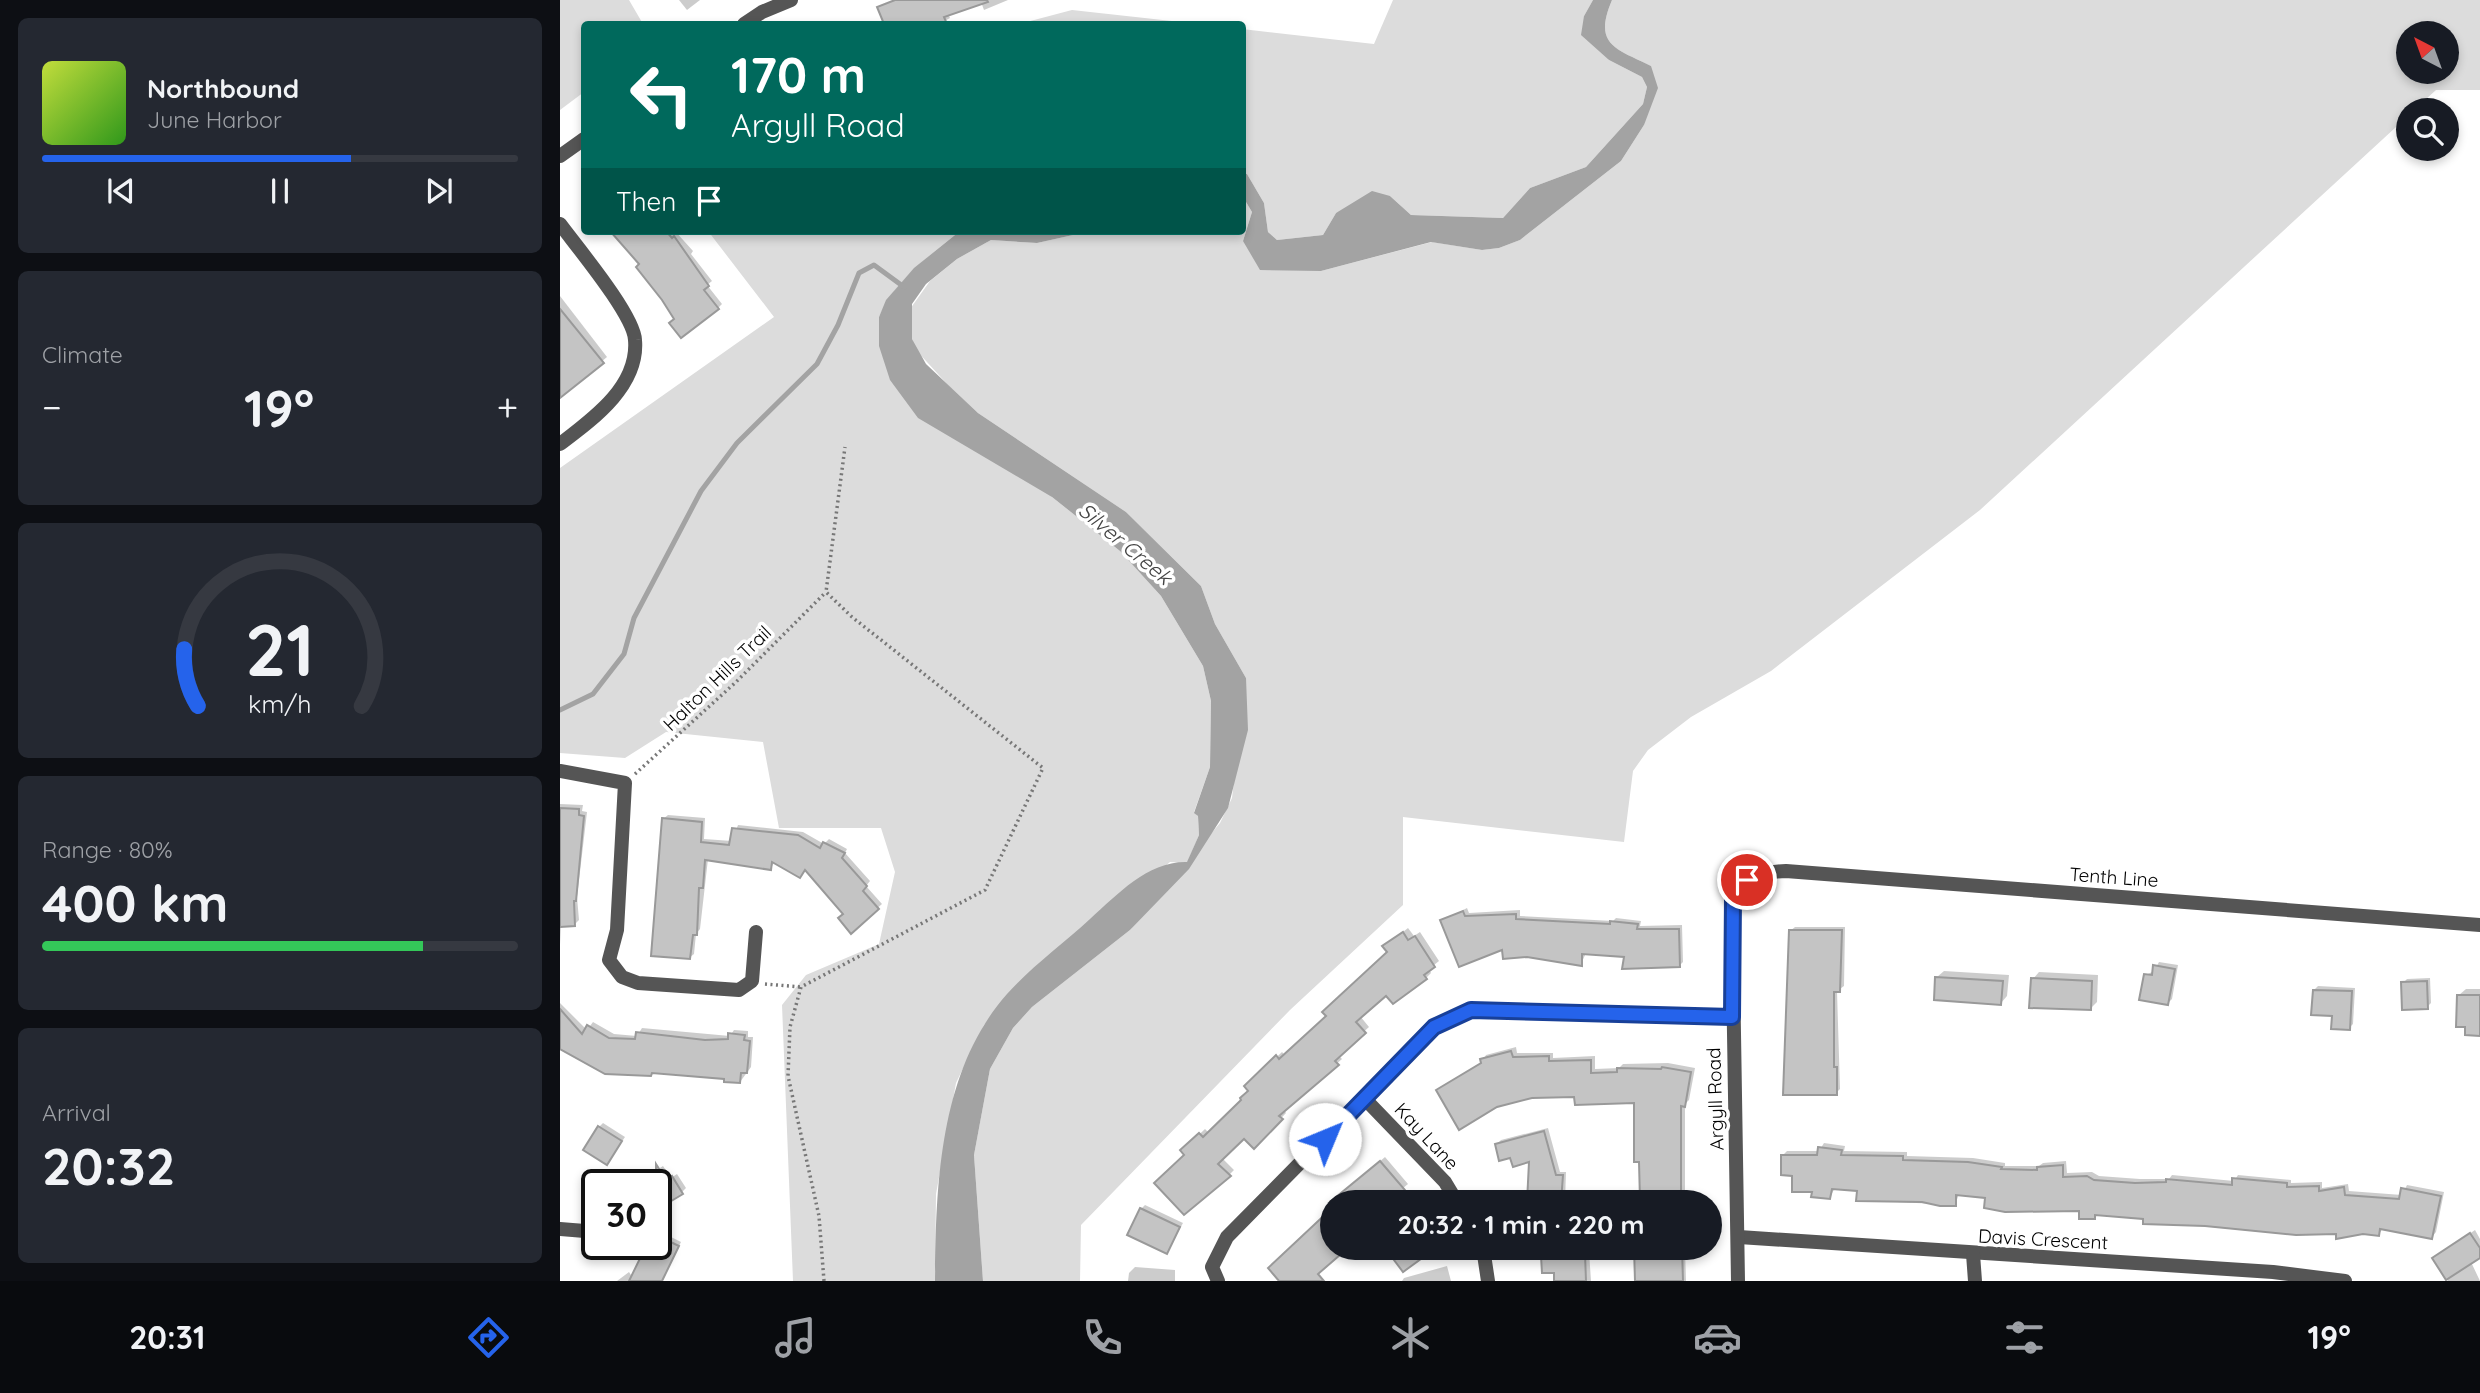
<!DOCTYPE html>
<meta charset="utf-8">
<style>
:root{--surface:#171b24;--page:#242831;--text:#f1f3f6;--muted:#9ea1a6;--line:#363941;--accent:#2563eb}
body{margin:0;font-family:Quicksand,sans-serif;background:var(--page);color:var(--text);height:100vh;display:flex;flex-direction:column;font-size:26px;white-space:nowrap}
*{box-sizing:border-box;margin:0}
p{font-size:23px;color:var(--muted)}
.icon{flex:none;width:38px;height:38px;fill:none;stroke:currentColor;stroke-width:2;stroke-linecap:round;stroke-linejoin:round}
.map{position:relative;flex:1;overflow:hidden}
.details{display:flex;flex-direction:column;gap:18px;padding:18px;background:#0d0f14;width:560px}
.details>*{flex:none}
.banner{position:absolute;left:21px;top:21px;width:665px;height:214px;border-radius:7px;box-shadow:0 4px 10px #0003;background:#00695c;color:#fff;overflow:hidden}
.needle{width:46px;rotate:319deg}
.tools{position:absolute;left:1836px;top:21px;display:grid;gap:14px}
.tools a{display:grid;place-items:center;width:63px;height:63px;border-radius:50%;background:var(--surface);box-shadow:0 4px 10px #0003;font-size:35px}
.speed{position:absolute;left:21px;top:1169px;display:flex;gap:14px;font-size:35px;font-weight:700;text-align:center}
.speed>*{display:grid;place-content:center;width:91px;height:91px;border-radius:50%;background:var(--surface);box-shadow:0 4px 10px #0003;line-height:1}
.speed .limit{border:4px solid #111;border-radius:10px;background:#fff;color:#111}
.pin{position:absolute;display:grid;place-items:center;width:60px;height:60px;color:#fff;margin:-30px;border:4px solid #fff;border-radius:50%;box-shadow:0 2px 7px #0007}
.me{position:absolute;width:77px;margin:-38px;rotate:45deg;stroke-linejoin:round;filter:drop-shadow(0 0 5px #0008)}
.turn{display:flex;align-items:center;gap:24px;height:147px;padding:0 35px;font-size:32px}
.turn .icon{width:91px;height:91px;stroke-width:2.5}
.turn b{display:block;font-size:49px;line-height:60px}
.then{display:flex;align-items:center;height:66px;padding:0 35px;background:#0003;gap:14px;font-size:26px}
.big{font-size:52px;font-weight:700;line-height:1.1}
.details .widget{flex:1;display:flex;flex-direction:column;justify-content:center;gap:10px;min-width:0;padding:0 24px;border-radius:10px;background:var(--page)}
.details .dial{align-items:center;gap:0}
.dial svg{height:182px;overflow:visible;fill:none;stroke:var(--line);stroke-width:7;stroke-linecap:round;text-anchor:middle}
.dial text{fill:var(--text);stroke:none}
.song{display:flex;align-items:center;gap:21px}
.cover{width:84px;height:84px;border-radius:10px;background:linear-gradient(135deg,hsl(70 70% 55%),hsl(110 70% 35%))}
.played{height:7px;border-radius:4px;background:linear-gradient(90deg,var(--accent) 65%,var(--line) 65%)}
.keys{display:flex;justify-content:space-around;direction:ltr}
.heat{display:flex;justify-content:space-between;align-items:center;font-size:38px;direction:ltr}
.charge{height:10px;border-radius:5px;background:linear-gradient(90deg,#34c759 80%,var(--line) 0)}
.trip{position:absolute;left:760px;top:1190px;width:402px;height:70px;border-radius:35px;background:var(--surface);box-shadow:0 4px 10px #0003;font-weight:700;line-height:70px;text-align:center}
.dock{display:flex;height:112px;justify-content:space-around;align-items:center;background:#090b0e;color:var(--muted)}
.dock .icon{width:49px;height:49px}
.dock .selected{color:var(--accent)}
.dock b{font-size:32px;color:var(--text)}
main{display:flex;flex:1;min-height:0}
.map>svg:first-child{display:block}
</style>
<main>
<section class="details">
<div class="widget">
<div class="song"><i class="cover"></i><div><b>Northbound</b><p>June Harbor</p></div></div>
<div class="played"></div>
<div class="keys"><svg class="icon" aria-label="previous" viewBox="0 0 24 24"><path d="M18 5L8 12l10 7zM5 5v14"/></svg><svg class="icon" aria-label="pause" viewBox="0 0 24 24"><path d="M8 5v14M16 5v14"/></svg><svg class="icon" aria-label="next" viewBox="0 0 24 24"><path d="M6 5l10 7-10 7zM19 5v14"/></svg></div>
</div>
<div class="widget"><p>Climate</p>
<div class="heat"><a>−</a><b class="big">19°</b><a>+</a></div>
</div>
<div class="widget dial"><svg viewBox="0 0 100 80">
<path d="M14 69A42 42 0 1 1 86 69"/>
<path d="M14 69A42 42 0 0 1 8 44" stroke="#2563eb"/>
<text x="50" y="56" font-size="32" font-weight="700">21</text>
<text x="50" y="72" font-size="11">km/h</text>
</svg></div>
<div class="widget"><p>Range · 80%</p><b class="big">400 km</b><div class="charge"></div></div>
<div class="widget"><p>Arrival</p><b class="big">20:32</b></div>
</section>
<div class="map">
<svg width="1920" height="1281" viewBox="0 0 1920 1281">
<rect width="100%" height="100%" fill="#fff"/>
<g fill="#dcdcdc" fill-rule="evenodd">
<polygon points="0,0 69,0 83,24 24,24 24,92 0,110"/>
<polygon points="833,0 1033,0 1024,16 1049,60 1082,77 1087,87 1083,104 1026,167 970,188 943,218 851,215 830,196 776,213 763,235 717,240 708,232 704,203 687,174 683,173 682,29 814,44"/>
<path d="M1052,0H1920V90H1876L1854,110H1848V116L1420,510L1211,671L1131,717L1088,750L1073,771L1064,842L843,817V905L730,1010L521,1225L520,1281H423L414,1155L430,1069L453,1028L472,1007L570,930L660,823L672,798L686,678L655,624L641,586L566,512L418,413L388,385L356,350L352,339L350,309L370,281L397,259L431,240L477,243L531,231H682L683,197L692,212L683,241L761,271L872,242L922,250L939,248L960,240L1061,161L1084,125L1091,66C1055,48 1033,45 1052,0ZM1848,33H1886V72H1848Z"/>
<polygon points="512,10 639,24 459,24"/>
<path d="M148,231H400C369,256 335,280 319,317L492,497L560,551L601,596L643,666L651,701L650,767L634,812L638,816L639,835L627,863L610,862L424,1025L396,1083L376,1194L375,1281H233L222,1005L246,975L319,944L335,872L321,828H219L203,742L106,732L65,758L0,753V468L214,317Z"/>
</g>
<g fill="#a3a3a3">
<path d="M1033,0H1052C1033,45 1055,48 1091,66L1098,88L1084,125L1061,161L960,240L939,248L922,250L871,242L761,271L700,270L683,241L692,212L683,197V173L687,174L704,203L708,232L717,240L763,235L776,213L812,191L830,196L851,215L943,218L970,188L1026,167L1083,104L1087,87L1082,77L1049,60L1021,35L1024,16Z"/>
<path d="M400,231H531L477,243L431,240L397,259L366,284L352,304V339L366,364L418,413L566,512L641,586L655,624L686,678L688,730L668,808L629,869L570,930L472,1007L453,1028L430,1069L414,1155L423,1281H375C376,1184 379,1071 447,994C471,967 503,944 530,919C558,894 588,861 627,862L639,835L638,816L634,813L650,767L651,701L643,666L601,596L560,551L492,497L358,418L330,380L319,346V317L326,300L354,268Z"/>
</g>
<g fill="#0003">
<polygon points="119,0 140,0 127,10"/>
<polygon points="333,0 448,0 424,10 421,2 388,14 390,18 379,24 326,24 319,8"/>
<polygon points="54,231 115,231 133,251 131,254 152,281 147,285 162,304 158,308 115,319 81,264"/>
<polygon points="0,296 47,357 5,392 0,389"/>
<polygon points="0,804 23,805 22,811 27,812 17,897 19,920 15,924 1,925 0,945"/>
<polygon points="108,815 145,818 144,839 172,841 178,825 243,832 264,844 269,839 287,849 285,853 310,881 306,886 322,904 291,931 285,914 246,868 215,861 211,868 148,859 140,929 136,934 134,954 129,958 103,819"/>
<polygon points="907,908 909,913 960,910 960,916 1053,921 1056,918 1081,921 1080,926 1122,925 1123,962 1119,966 1066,955 1026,953 1021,964 944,947 882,921"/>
<polygon points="1235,927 1285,927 1284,986 1277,991 1280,1089 1276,1093 1230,931"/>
<polygon points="848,928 854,936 860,932 879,961 869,969 871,973 866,978 826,993 800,1016 809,1027 778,1055 782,1059 724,1110 726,1113 694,1147 684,1137 662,1158 674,1170 669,1175 626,1155 627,1146 645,1129 649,1133 691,1090 692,1081 722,1052 725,1055 768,1016 829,952 825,946"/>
<polygon points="1599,962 1618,965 1612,999 1608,1003 1586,975 1594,971"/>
<polygon points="1384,971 1449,975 1447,996 1441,1003 1377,977"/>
<polygon points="1479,972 1538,975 1537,1002 1530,1009 1473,979"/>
<polygon points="1870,978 1871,1003 1867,1007 1843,983 1847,979"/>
<polygon points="1758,986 1795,988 1793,1024 1789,1028 1773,1015 1754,990"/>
<polygon points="1906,989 1920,989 1920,1034 1899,995"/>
<polygon points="0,1003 27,1030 33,1022 54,1034 77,1036 82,1028 170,1036 174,1030 188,1031 188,1037 193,1037 191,1067 180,1082 0,1047"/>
<polygon points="956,1047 957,1053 993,1053 993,1058 1035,1056 1035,1069 1059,1068 1063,1064 1108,1063 1135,1068 1129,1100 1125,1104 1125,1202 1081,1202 1075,1102 1016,1096 878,1090 922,1062 926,1055"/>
<polygon points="43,1123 65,1137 47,1163 39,1127"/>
<polygon points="988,1128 1000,1172 1006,1172 1005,1202 969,1202 971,1160 951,1156 937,1144 941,1140"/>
<polygon points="1264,1143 1285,1146 1284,1151 1347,1152 1347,1156 1413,1158 1445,1163 1445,1166 1479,1166 1483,1163 1506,1161 1507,1173 1532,1172 1539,1176 1580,1179 1609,1179 1612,1175 1674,1181 1678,1175 1731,1180 1731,1183 1762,1182 1762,1188 1788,1184 1789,1191 1842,1195 1847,1185 1884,1192 1876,1232 1872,1237 1823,1228 1819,1234 1538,1214 1535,1217 1521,1209 1399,1194 1395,1205 1298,1200 1299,1189 1275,1187 1270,1198 1254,1191 1234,1174 1223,1155 1227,1151 1259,1151"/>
<polygon points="825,1157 848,1184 826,1202 772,1202 772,1248 775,1248 753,1267 764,1281 721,1281 771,1211 767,1206 772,1202"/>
<polygon points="103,1166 111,1178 117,1174 126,1188 122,1192 77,1183"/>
<polygon points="585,1205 623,1223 607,1252 581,1209"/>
<polygon points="97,1230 121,1242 102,1281 94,1281"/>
<polygon points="1915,1230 1920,1239 1920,1256 1911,1262 1920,1281 1888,1281 1874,1258"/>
<polygon points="983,1248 1018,1248 1018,1251 1029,1251 1031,1281 993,1281 994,1271 984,1272"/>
<polygon points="1075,1248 1125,1248 1126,1281 1075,1281"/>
<polygon points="887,1266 891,1281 842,1281 844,1278"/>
<polygon points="575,1267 615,1270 615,1281 568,1281 569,1273"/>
<polygon points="69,1272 75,1281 57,1281"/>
</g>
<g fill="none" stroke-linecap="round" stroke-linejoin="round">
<polyline stroke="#a3a3a3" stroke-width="5" points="0,710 33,694 64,654 74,618 141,491 177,443 257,364 278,325 299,273 314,265 344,287"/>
</g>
<g fill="#c4c4c4" stroke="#999" stroke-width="2">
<polygon points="335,0 427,0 428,2 384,17 387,24 324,24 317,7"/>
<polygon points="50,231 106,231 112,238 114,236 149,286 144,290 159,309 121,338 109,323 114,319 102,300 76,267 79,264"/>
<polygon points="0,309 44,363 0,398"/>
<polygon points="0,808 19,809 19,815 24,816 16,901 14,901 15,926 0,927"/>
<polygon points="102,818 142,822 141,842 169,845 172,828 238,835 260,848 263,842 285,853 282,858 307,886 303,891 319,909 291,934 278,918 283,914 245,870 240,878 212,862 211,870 145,860 143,888 139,888 137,935 133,935 130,959 91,956"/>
<polygon points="903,911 905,916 956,914 956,919 1050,924 1050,921 1078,924 1077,929 1119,929 1120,967 1062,969 1064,957 1022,954 1022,966 967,957 943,959 942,950 899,967 880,920"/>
<polygon points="1229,930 1282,930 1280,992 1274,992 1274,1067 1277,1067 1277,1095 1223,1095"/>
<polygon points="843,932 848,940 855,936 875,967 864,975 867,979 833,1004 826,996 796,1022 806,1033 775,1061 779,1065 719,1116 723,1119 694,1149 684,1139 658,1164 671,1176 624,1215 594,1183 624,1155 620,1150 639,1133 643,1137 681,1100 680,1098 688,1091 684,1086 716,1055 719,1059 766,1016 762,1012 827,952 822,946"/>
<polygon points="1593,965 1615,969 1608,1005 1579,1000 1584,974 1592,975"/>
<polygon points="1375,977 1443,981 1441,1005 1374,1000"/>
<polygon points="1471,978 1532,981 1531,1010 1469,1008"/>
<polygon points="1867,981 1868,1009 1842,1010 1841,982"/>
<polygon points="1753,990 1792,991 1790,1030 1771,1029 1772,1016 1751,1015"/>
<polygon points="1897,995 1920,995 1920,1036 1905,1035 1905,1027 1896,1027"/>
<polygon points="0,1009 22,1034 27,1025 49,1038 75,1039 76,1032 145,1040 168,1039 168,1033 185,1035 184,1040 190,1041 187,1073 181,1073 180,1083 164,1082 164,1079 92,1073 91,1076 45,1074 0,1049"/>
<polygon points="951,1051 953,1057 989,1056 989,1061 1031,1060 1031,1073 1057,1072 1057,1068 1101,1069 1102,1067 1131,1072 1125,1107 1121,1106 1121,1199 1080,1200 1079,1162 1074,1162 1074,1103 1015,1105 1014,1097 972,1098 937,1107 899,1130 876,1090 921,1063 920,1059"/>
<polygon points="38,1126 62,1141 47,1165 23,1150"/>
<polygon points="984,1131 996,1175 1003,1175 1001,1202 967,1202 969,1162 953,1167 950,1158 939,1161 935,1144"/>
<polygon points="1258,1147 1282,1150 1281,1155 1343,1156 1343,1160 1408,1162 1442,1167 1441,1169 1477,1170 1477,1167 1503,1165 1503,1177 1527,1176 1534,1180 1575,1183 1606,1182 1606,1179 1672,1185 1672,1178 1727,1183 1727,1187 1759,1186 1759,1191 1784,1187 1785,1195 1839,1199 1841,1188 1881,1196 1872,1239 1820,1229 1819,1236 1803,1234 1776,1239 1776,1234 1736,1235 1645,1226 1583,1224 1583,1219 1535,1215 1535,1219 1519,1219 1519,1211 1445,1212 1424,1208 1425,1198 1396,1195 1396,1206 1380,1206 1362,1202 1296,1201 1297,1191 1272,1189 1270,1199 1251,1197 1252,1192 1232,1192 1232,1176 1221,1175 1221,1155 1257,1155"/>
<polygon points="820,1161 845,1190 830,1202 770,1202"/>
<polygon points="96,1164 106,1180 112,1176 123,1194 96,1210 96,1185 72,1185 96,1170"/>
<polygon points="580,1208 620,1227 607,1254 567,1235"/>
<polygon points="772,1208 772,1248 788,1248 758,1274 764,1281 719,1281 708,1268"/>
<polygon points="1910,1233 1920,1248 1920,1258 1886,1280 1872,1258"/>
<polygon points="96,1235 119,1246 102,1281 69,1281 87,1244 96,1244"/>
<polygon points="825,1248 876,1248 843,1272"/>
<polygon points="1074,1248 1122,1248 1123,1281 1075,1281"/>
<polygon points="1025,1254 1026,1281 994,1281 994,1273 982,1273 981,1256"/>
</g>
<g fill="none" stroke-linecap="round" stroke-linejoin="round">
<g stroke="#777" stroke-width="3.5" stroke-dasharray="2 3.5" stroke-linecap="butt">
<polyline points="75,774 176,682 266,592"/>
<polyline points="205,984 241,987"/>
<polyline points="264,1281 259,1216 228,1076 230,1027 241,987 425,890 483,768 292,617 266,592 285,447"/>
</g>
<g stroke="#555" stroke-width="14">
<polyline points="184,24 202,12 231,0"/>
<polyline points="0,156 24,139"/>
<path d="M0,224C17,247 74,315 75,340C79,386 33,419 0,444"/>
<polyline points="0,771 65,783 57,930 49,960 62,977 78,983 179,990 192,981 196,932"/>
<polyline points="805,1099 885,1182 897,1202"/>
<polyline points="0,1229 37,1232"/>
<polyline points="1179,1237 1713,1272 1785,1281"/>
<polyline points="923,1248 928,1281"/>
<polyline points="1413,1254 1415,1281"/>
<polyline points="658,1281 652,1267 667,1237 874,1027 911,1010 1172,1017"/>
</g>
<path stroke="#555" stroke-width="14" d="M1178,1281L1172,910C1174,880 1199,872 1226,871L1920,925"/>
</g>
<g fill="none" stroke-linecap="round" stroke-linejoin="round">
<defs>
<polyline id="route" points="765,1139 874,1027 911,1010 1172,1017 1173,898 1187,880"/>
</defs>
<use href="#route" stroke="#184099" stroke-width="18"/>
<use href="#route" stroke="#2563eb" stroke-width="12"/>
</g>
<g text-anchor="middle" stroke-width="7" stroke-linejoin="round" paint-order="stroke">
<g font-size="19" fill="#000" stroke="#fff">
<text transform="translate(157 678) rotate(-44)" y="7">Halton Hills Trail</text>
<text transform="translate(1554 877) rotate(4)" y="7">Tenth Line</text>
<text transform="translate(1155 1099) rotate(-92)" y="7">Argyll Road</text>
<text transform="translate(867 1136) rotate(47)" y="7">Kay Lane</text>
<text transform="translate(1483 1239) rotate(3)" y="7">Davis Crescent</text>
</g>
<g font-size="21" font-style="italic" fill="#444" stroke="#fff">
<text transform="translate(565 544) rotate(40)" y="7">Silver Creek</text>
</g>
</g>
</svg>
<div class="tools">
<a><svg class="needle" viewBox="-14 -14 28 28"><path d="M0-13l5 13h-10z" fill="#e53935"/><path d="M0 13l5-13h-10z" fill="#9ea1a6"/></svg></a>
<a><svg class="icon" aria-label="search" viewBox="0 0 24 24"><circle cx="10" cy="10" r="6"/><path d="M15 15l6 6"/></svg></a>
</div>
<div class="speed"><div class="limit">30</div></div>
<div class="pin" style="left:1187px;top:880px;background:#d93025"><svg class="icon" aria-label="arrive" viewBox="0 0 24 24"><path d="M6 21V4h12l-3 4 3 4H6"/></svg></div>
<svg class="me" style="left:765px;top:1139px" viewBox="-20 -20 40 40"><circle r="19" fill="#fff"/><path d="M0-13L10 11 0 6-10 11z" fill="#2563eb"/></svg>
<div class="trip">20:32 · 1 min · 220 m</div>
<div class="banner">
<div class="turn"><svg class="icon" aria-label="left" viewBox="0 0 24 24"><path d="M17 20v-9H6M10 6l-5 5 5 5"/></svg><div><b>170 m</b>Argyll Road</div></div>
<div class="then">Then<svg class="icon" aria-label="arrive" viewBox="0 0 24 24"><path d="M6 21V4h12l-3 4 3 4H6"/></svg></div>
</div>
</div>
</main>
<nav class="dock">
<b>20:31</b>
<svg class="icon selected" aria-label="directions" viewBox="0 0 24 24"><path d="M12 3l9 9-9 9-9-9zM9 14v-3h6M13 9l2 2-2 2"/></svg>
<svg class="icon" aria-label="music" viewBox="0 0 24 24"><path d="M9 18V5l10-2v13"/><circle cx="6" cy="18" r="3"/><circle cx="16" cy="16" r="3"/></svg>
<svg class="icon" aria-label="phone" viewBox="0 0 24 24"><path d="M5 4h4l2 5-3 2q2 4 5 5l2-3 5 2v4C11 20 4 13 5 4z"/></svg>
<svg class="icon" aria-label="climate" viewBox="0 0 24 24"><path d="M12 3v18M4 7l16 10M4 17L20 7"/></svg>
<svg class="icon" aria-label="car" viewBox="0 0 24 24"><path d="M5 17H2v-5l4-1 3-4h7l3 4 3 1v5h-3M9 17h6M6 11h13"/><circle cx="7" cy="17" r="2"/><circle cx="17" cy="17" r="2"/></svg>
<svg class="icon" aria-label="filters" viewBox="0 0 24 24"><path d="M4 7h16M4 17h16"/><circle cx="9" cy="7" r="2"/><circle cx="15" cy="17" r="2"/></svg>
<b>19°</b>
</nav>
